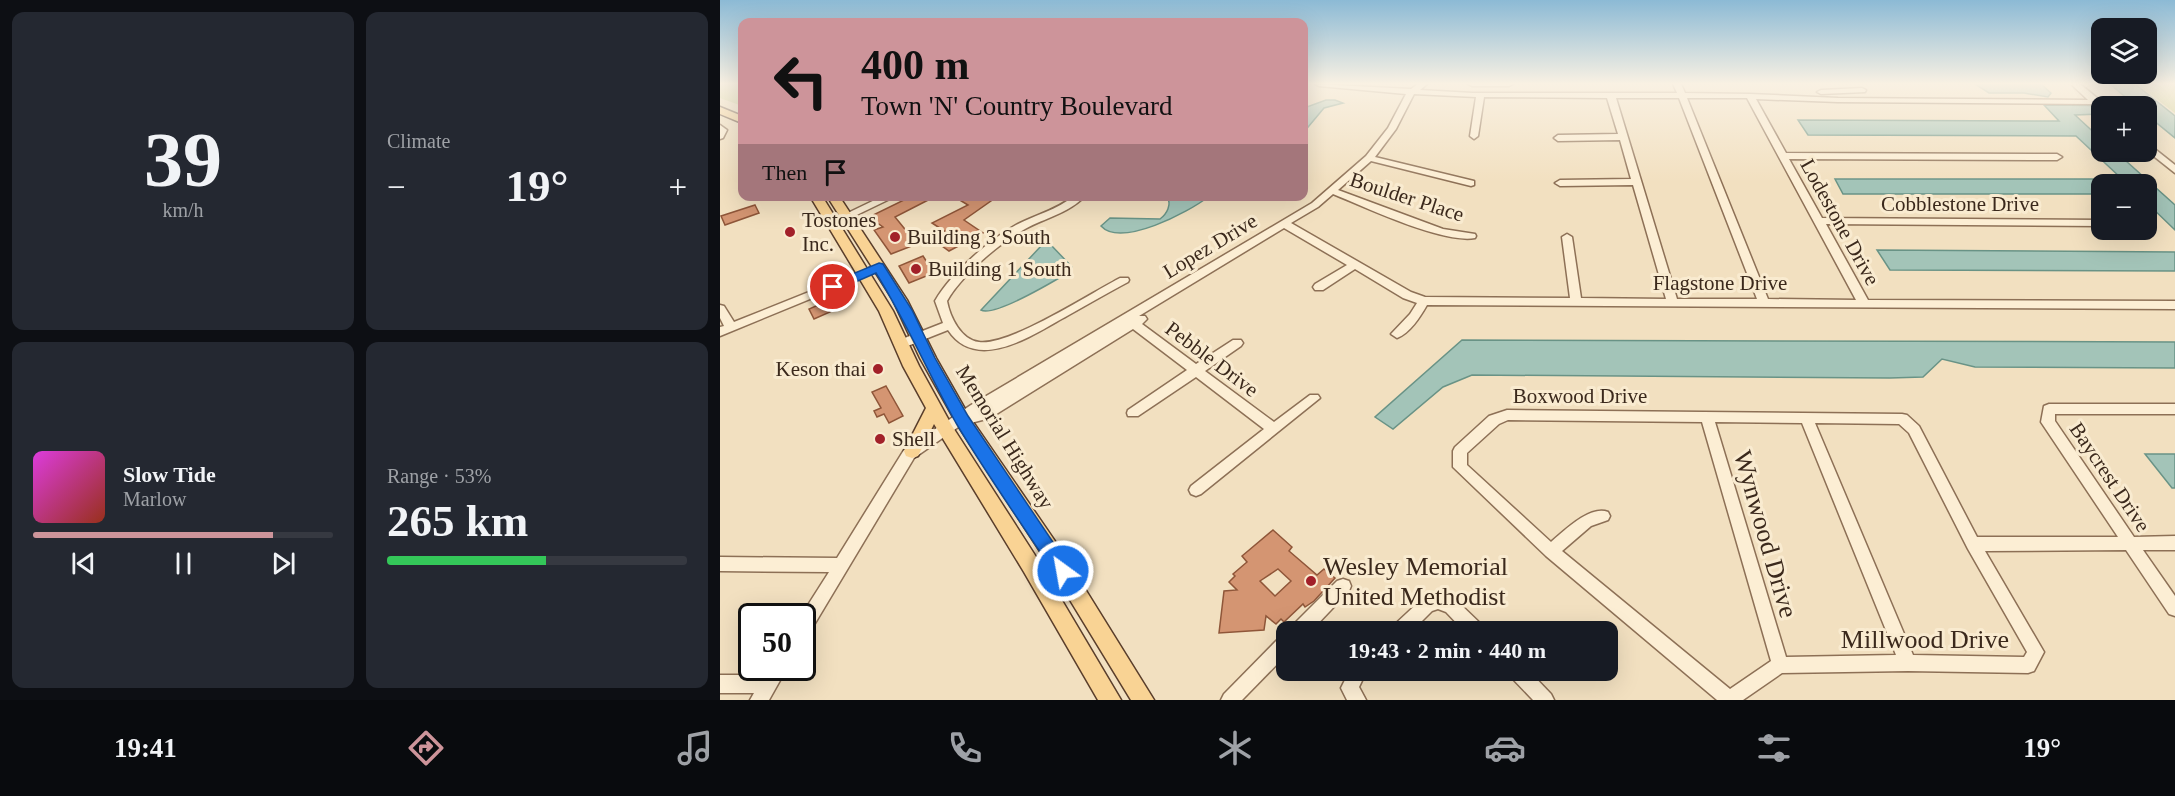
<!DOCTYPE html>
<meta charset="utf-8">
<style>
:root{--surface:#171b24;--page:#242831;--text:#f1f3f6;--muted:#9ea1a6;--line:#363941;--accent:#cd949a}
body{margin:0;font-family:"Times New Roman",serif;background:var(--page);color:var(--text);height:100vh;display:flex;flex-direction:column;font-size:22px;white-space:nowrap}
*{box-sizing:border-box;margin:0}
p{font-size:20px;color:var(--muted)}
.icon{flex:none;width:33px;height:33px;fill:none;stroke:currentColor;stroke-width:2;stroke-linecap:round;stroke-linejoin:round}
.map{position:relative;flex:1;overflow:hidden}
.drawer{display:flex;flex-direction:column;gap:12px;padding:12px;background:#0d0f14;width:720px}
.drawer>*{flex:none}
.hud{position:absolute;left:18px;top:18px;width:570px;height:183px;border-radius:12px;box-shadow:0 6px 24px #0002;background:#cd949a;color:#111;overflow:hidden}
.fabs{position:absolute;left:1371px;top:18px;display:grid;gap:12px}
.fabs a{display:grid;place-items:center;width:66px;height:66px;border-radius:12px;background:var(--surface);box-shadow:0 6px 24px #0002;font-size:30px}
.speed{position:absolute;left:18px;top:603px;display:flex;gap:12px;font-size:30px;font-weight:700;text-align:center}
.speed>*{display:grid;place-content:center;width:78px;height:78px;border-radius:50%;background:var(--surface);box-shadow:0 6px 24px #0002;line-height:1}
.speed .limit{border:3px solid #111;border-radius:9px;background:#fff;color:#111}
.pin{position:absolute;display:grid;place-items:center;width:51px;height:51px;color:#fff;margin:-26px;border:3px solid #fff;border-radius:50%;box-shadow:0 2px 6px #0007}
.me{position:absolute;width:66px;margin:-33px;rotate:328deg;stroke-linejoin:round;filter:drop-shadow(0 0 4px #0008)}
.turn{display:flex;align-items:center;gap:21px;height:126px;padding:0 24px;font-size:27px}
.turn .icon{width:78px;height:78px;stroke-width:2.5}
.turn b{display:block;font-size:42px;line-height:51px}
.then{display:flex;align-items:center;height:57px;padding:0 24px;background:#0003;gap:12px;font-size:22px}
.big{font-size:45px;font-weight:700;line-height:1.1}
.drawer .card{flex:1;display:flex;flex-direction:column;justify-content:center;gap:9px;min-width:0;padding:0 21px;border-radius:12px;background:var(--page)}
.drawer .dial{align-items:center;gap:0}
.dial b{font-size:78px;line-height:1}
.song{display:flex;align-items:center;gap:18px}
.cover{width:72px;height:72px;border-radius:9px;background:linear-gradient(135deg,hsl(300 70% 55%),hsl(10 70% 35%))}
.played{height:6px;border-radius:3px;background:linear-gradient(90deg,var(--accent) 80%,var(--line) 80%)}
.keys{display:flex;justify-content:space-around;direction:ltr}
.heat{display:flex;justify-content:space-between;align-items:center;font-size:33px;direction:ltr}
.charge{height:9px;border-radius:4px;background:linear-gradient(90deg,#34c759 53%,var(--line) 0)}
.drawer .tiles{flex:1;display:grid;gap:12px;grid-template-columns:repeat(2,1fr)}
.trip{position:absolute;left:556px;top:621px;width:342px;height:60px;border-radius:12px;background:var(--surface);box-shadow:0 6px 24px #0002;font-weight:700;line-height:60px;text-align:center}
.tab-bar{display:flex;height:96px;justify-content:space-around;align-items:center;background:#090b0e;color:var(--muted)}
.tab-bar .icon{width:42px;height:42px}
.tab-bar .current{color:var(--accent)}
.tab-bar b{font-size:27px;color:var(--text)}
main{display:flex;flex:1;min-height:0}
.map>svg:first-child{display:block}
</style>
<main>
<section class="drawer">
<div class="tiles">
<div class="card dial"><b>39</b><p>km/h</p></div>
<div class="card"><p>Climate</p>
<div class="heat"><a>−</a><b class="big">19°</b><a>+</a></div>
</div>
<div class="card">
<div class="song"><i class="cover"></i><div><b>Slow Tide</b><p>Marlow</p></div></div>
<div class="played"></div>
<div class="keys"><svg class="icon" aria-label="previous" viewBox="0 0 24 24"><path d="M18 5L8 12l10 7zM5 5v14"/></svg><svg class="icon" aria-label="pause" viewBox="0 0 24 24"><path d="M8 5v14M16 5v14"/></svg><svg class="icon" aria-label="next" viewBox="0 0 24 24"><path d="M6 5l10 7-10 7zM19 5v14"/></svg></div>
</div>
<div class="card"><p>Range · 53%</p><b class="big">265 km</b><div class="charge"></div></div>
</div>
</section>
<div class="map">
<svg width="1455" height="700" viewBox="0 0 1455 700">
<rect width="100%" height="100%" fill="#f2e0c0"/>
<g fill="#ced193">
<polygon points="0,84 22,84 22,106 0,98"/>
<polygon points="1417,84 1455,84 1455,113"/>
</g>
<g fill="#a3c4b8" stroke="#699386" stroke-width="1.5">
<polygon points="1255,84 1321,84 1331,93 1328,97 1304,93 1269,93"/>
<polygon points="1390,84 1415,84 1455,116 1455,138 1427,115 1426,106 1382,106 1381,114 1355,115 1381,139 1382,152 1396,152 1455,205 1455,230 1427,203 1426,184 1382,184 1381,194 1123,194 1115,179 1402,179 1356,136 1088,135 1078,120 1339,121 1324,105 1416,106"/>
<polygon points="606,100 615,100 623,103 604,108 584,132 584,108"/>
<path d="M447,197H488C469,212 401,248 381,226L390,218L440,219C447,214 452,204 447,197Z"/>
<path d="M330,244L352,267L351,271C336,280 274,317 261,310L322,245Z"/>
<polygon points="1157,250 1455,252 1455,271 1170,270"/>
<polygon points="742,340 1455,342 1455,368 1255,367 1222,359 1203,377 1170,378 752,375 723,387 673,429 655,417"/>
<polygon points="1425,454 1455,454 1455,488 1452,488"/>
</g>
<g fill="#d49572" stroke="#8f5639" stroke-width="1.5" fill-rule="evenodd">
<polygon points="192,196 216,196 175,217 197,244 171,254 154,230 163,227 149,217"/>
<polygon points="233,196 278,196 244,220 263,233 229,251 218,243 232,236 212,223 248,205"/>
<polygon points="35,205 39,213 5,225 1,216"/>
<polygon points="203,256 214,273 189,283 179,266"/>
<polygon points="111,266 117,276 97,284 92,274"/>
<polygon points="105,302 110,312 94,319 89,309"/>
<polygon points="166,386 183,416 169,423 164,414 157,417 154,411 161,408 152,392"/>
<path d="M553,530L572,547L569,551L597,575L604,569L615,578L594,601L585,607L583,604L564,622L561,619L556,624L546,616L544,630L499,633L504,591L517,590L509,582L515,576L513,574L527,562L522,556ZM558,569L571,581L555,596L540,581Z"/>
</g>
<g fill="none" stroke-linecap="round" stroke-linejoin="round">
<defs>
<g id="minor">
<path d="M595,84L691,89L698,84H707L700,90L753,93H957L953,84H961L965,93L1030,94L1118,98L1368,100L1351,84H1360L1377,98V102L1371,104L1118,102L1036,99L1066,153L1337,154L1342,157L1337,160L1069,159L1102,218L1382,220V226L1106,224L1148,300L1455,301V309L707,305C700,317 690,333 677,338L671,334L690,314L697,303L683,298L635,269L603,290H595L593,287L595,284L627,265L564,228L419,316H425L427,319L422,324L476,364L513,340H521L523,343L521,346L485,371L554,422L590,395H598L600,398L481,494L476,496L471,494L469,490L471,486L544,429L476,377L418,416H408L407,413L408,410L467,370L413,329L270,418L247,424L244,423L194,458L88,635L82,638L81,616L109,572L0,571V557L117,558L184,450L251,405L592,203L646,156L668,128L686,94L599,86ZM694,94L756,97L750,136L754,139L758,136L764,97L887,98L898,134L838,135L834,138L838,141L900,140L911,179L840,180L835,183L840,186L913,185L946,299L861,298L852,237L847,234L842,237L850,298L705,297L691,292L571,223L598,207L613,194C645,207 723,244 755,238L756,236L755,234L723,229L618,190L651,161L751,186L754,185V181L655,157L676,129ZM896,98H959L1037,299H957ZM967,98H1027L1136,300L1048,299Z"/>
<polygon points="748,84 793,84 789,86 752,86"/>
<polygon points="1142,88 1146,90 1145,92 1101,94 1097,92 1101,90"/>
<polygon points="0,125 7,130 3,138 0,139"/>
<polygon points="1426,142 1455,165 1455,173 1426,150"/>
<polygon points="163,196 176,196 116,225 112,226 107,223"/>
<path d="M354,196H365C349,213 325,218 305,229C280,242 240,277 227,301C230,317 241,340 259,342C290,346 369,294 400,278H408L409,280L408,282C387,293 367,305 347,316C314,334 257,374 228,330L185,347H177L175,344L177,341L223,323L215,301C230,274 269,240 296,225C315,215 337,210 354,196Z"/>
<polygon points="159,264 164,267 163,269 0,336 0,327 4,326 0,318 0,305 4,306 14,322"/>
<path d="M1329,404H1455V414H1335V421L1414,537L1455,536V550H1423L1455,596V616L1449,614L1406,550L1265,551L1324,652L1314,671L1308,673L1188,671L1062,673L1023,700H997L826,556L733,467V451L735,447L769,416L787,410L1182,414L1187,415L1199,426L1257,537H1398L1321,422L1324,406ZM788,420L982,422L1051,661L1010,689L842,551L871,526L888,520L890,516L888,512C870,505 844,531 831,542L747,465V453L779,424ZM995,422L1082,423L1176,655L1066,657ZM1095,423L1179,424L1189,433L1248,549L1307,652L1304,657L1193,655Z"/>
<polygon points="623,579 629,581 631,586 629,591 590,632 570,632 572,626 617,581"/>
<polygon points="719,594 738,602 763,626 765,632 745,632 726,612 718,609 712,611 691,632 671,632 673,626 701,600"/>
<polygon points="567,634 567,654 522,700 501,700 504,694 561,636"/>
<polygon points="50,668 67,668 49,700 30,700 34,693 0,693 0,675 45,675"/>
<polygon points="630,670 647,670 639,687 646,700 627,700 621,688"/>
<polygon points="788,670 808,670 831,694 834,700 813,700 790,676"/>
</g>
<g id="major">
<polygon points="0,107 22,116 22,123 0,114"/>
<polygon points="90,196 102,196 173,311 199,366 232,426 318,560 401,700 378,700 304,572 214,424 198,456 192,458 186,456 184,451 206,408 183,366 159,311"/>
<polygon points="107,196 119,196 187,300 216,358 249,416 339,547 434,700 411,700 325,559 237,424 200,358 173,300"/>
</g>
</defs>
<use href="#minor" stroke="#8d7056" stroke-width="3"/>
<use href="#major" stroke="#5a3e2b" stroke-width="3"/>
<use href="#minor" fill="#fceed4" fill-rule="evenodd"/>
<use href="#major" fill="#f9d394" fill-rule="evenodd"/>
</g>
<linearGradient id="sky" x2="0" y2="1"><stop stop-color="#8cbad5"/><stop offset="0.46" stop-color="#f9f1e3"/><stop offset="1" stop-color="#f9f1e3" stop-opacity="0"/></linearGradient>
<rect width="1455" height="182" fill="url(#sky)"/>
<path fill="#1a73e8" stroke="#114b97" stroke-width="1.5" d="M159,263L163,264L192,310L215,358L248,416L349,566L352,571L349,577L343,579L337,577C303,526 267,475 236,423C208,373 186,321 156,273L117,290L113,291L106,287L108,284Z"/>
<g fill="#a22029" stroke="#f9ebd0" stroke-width="2">
<circle cx="70" cy="232" r="6"/>
<circle cx="175" cy="237" r="6"/>
<circle cx="196" cy="269" r="6"/>
<circle cx="158" cy="369" r="6"/>
<circle cx="160" cy="439" r="6"/>
<circle cx="591" cy="581" r="6"/>
</g>
<g text-anchor="middle" stroke-width="6" stroke-linejoin="round" paint-order="stroke">
<g font-size="21" fill="#3b291c" stroke="#f9ebd0">
<text transform="translate(687 197) rotate(18)" y="7">Boulder Place</text>
<text x="1240" y="211">Cobblestone Drive</text>
<text transform="translate(1120 222) rotate(61)" y="7">Lodestone Drive</text>
<text transform="translate(490 246) rotate(-31)" y="7">Lopez Drive</text>
<text x="1000" y="290">Flagstone Drive</text>
<text transform="translate(492 359) rotate(37)" y="7">Pebble Drive</text>
<text x="860" y="403">Boxwood Drive</text>
<text transform="translate(285 437) rotate(58)" y="7">Memorial Highway</text>
<text transform="translate(1390 477) rotate(56)" y="7">Baycrest Drive</text>
</g>
<g font-size="21" fill="#3b291c" stroke="#f9ebd0" text-anchor="start">
<text x="82" y="227">Tostones<tspan x="82" dy="24">Inc.</tspan></text>
<text x="187" y="244">Building 3 South</text>
<text x="208" y="276">Building 1 South</text>
<text x="146" y="376" text-anchor="end">Keson thai</text>
<text x="172" y="446">Shell</text>
</g>
<g font-size="26" fill="#3b291c" stroke="#f9ebd0">
<text transform="translate(1046 534) rotate(74)" y="9">Wynwood Drive</text>
<text x="1205" y="648">Millwood Drive</text>
</g>
<g font-size="26" fill="#3b291c" stroke="#f9ebd0" text-anchor="start">
<text x="603" y="575">Wesley Memorial<tspan x="603" dy="30">United Methodist</tspan></text>
</g>
</g>
</svg>
<div class="fabs">
<a><svg class="icon" aria-label="layers" viewBox="0 0 24 24"><path d="M12 4l9 5-9 5-9-5zM3 14l9 5 9-5"/></svg></a>
<a>+</a>
<a>−</a>
</div>
<div class="speed"><div class="limit">50</div></div>
<div class="pin" style="left:113px;top:287px;background:#d93025"><svg class="icon" aria-label="arrive" viewBox="0 0 24 24"><path d="M6 21V4h12l-3 4 3 4H6"/></svg></div>
<svg class="me" style="left:343px;top:571px" viewBox="-20 -20 40 40"><circle r="17" fill="#1a73e8" stroke="#fff" stroke-width="3"/><path d="M0-11L8 9 0 5-8 9z" fill="#fff"/></svg>
<div class="trip">19:43 · 2 min · 440 m</div>
<div class="hud">
<div class="turn"><svg class="icon" aria-label="left" viewBox="0 0 24 24"><path d="M17 20v-9H6M10 6l-5 5 5 5"/></svg><div><b>400 m</b>Town 'N' Country Boulevard</div></div>
<div class="then">Then<svg class="icon" aria-label="arrive" viewBox="0 0 24 24"><path d="M6 21V4h12l-3 4 3 4H6"/></svg></div>
</div>
</div>
</main>
<nav class="tab-bar">
<b>19:41</b>
<svg class="icon current" aria-label="directions" viewBox="0 0 24 24"><path d="M12 3l9 9-9 9-9-9zM9 14v-3h6M13 9l2 2-2 2"/></svg>
<svg class="icon" aria-label="music" viewBox="0 0 24 24"><path d="M9 18V5l10-2v13"/><circle cx="6" cy="18" r="3"/><circle cx="16" cy="16" r="3"/></svg>
<svg class="icon" aria-label="phone" viewBox="0 0 24 24"><path d="M5 4h4l2 5-3 2q2 4 5 5l2-3 5 2v4C11 20 4 13 5 4z"/></svg>
<svg class="icon" aria-label="climate" viewBox="0 0 24 24"><path d="M12 3v18M4 7l16 10M4 17L20 7"/></svg>
<svg class="icon" aria-label="car" viewBox="0 0 24 24"><path d="M5 17H2v-5l4-1 3-4h7l3 4 3 1v5h-3M9 17h6M6 11h13"/><circle cx="7" cy="17" r="2"/><circle cx="17" cy="17" r="2"/></svg>
<svg class="icon" aria-label="filters" viewBox="0 0 24 24"><path d="M4 7h16M4 17h16"/><circle cx="9" cy="7" r="2"/><circle cx="15" cy="17" r="2"/></svg>
<b>19°</b>
</nav>
